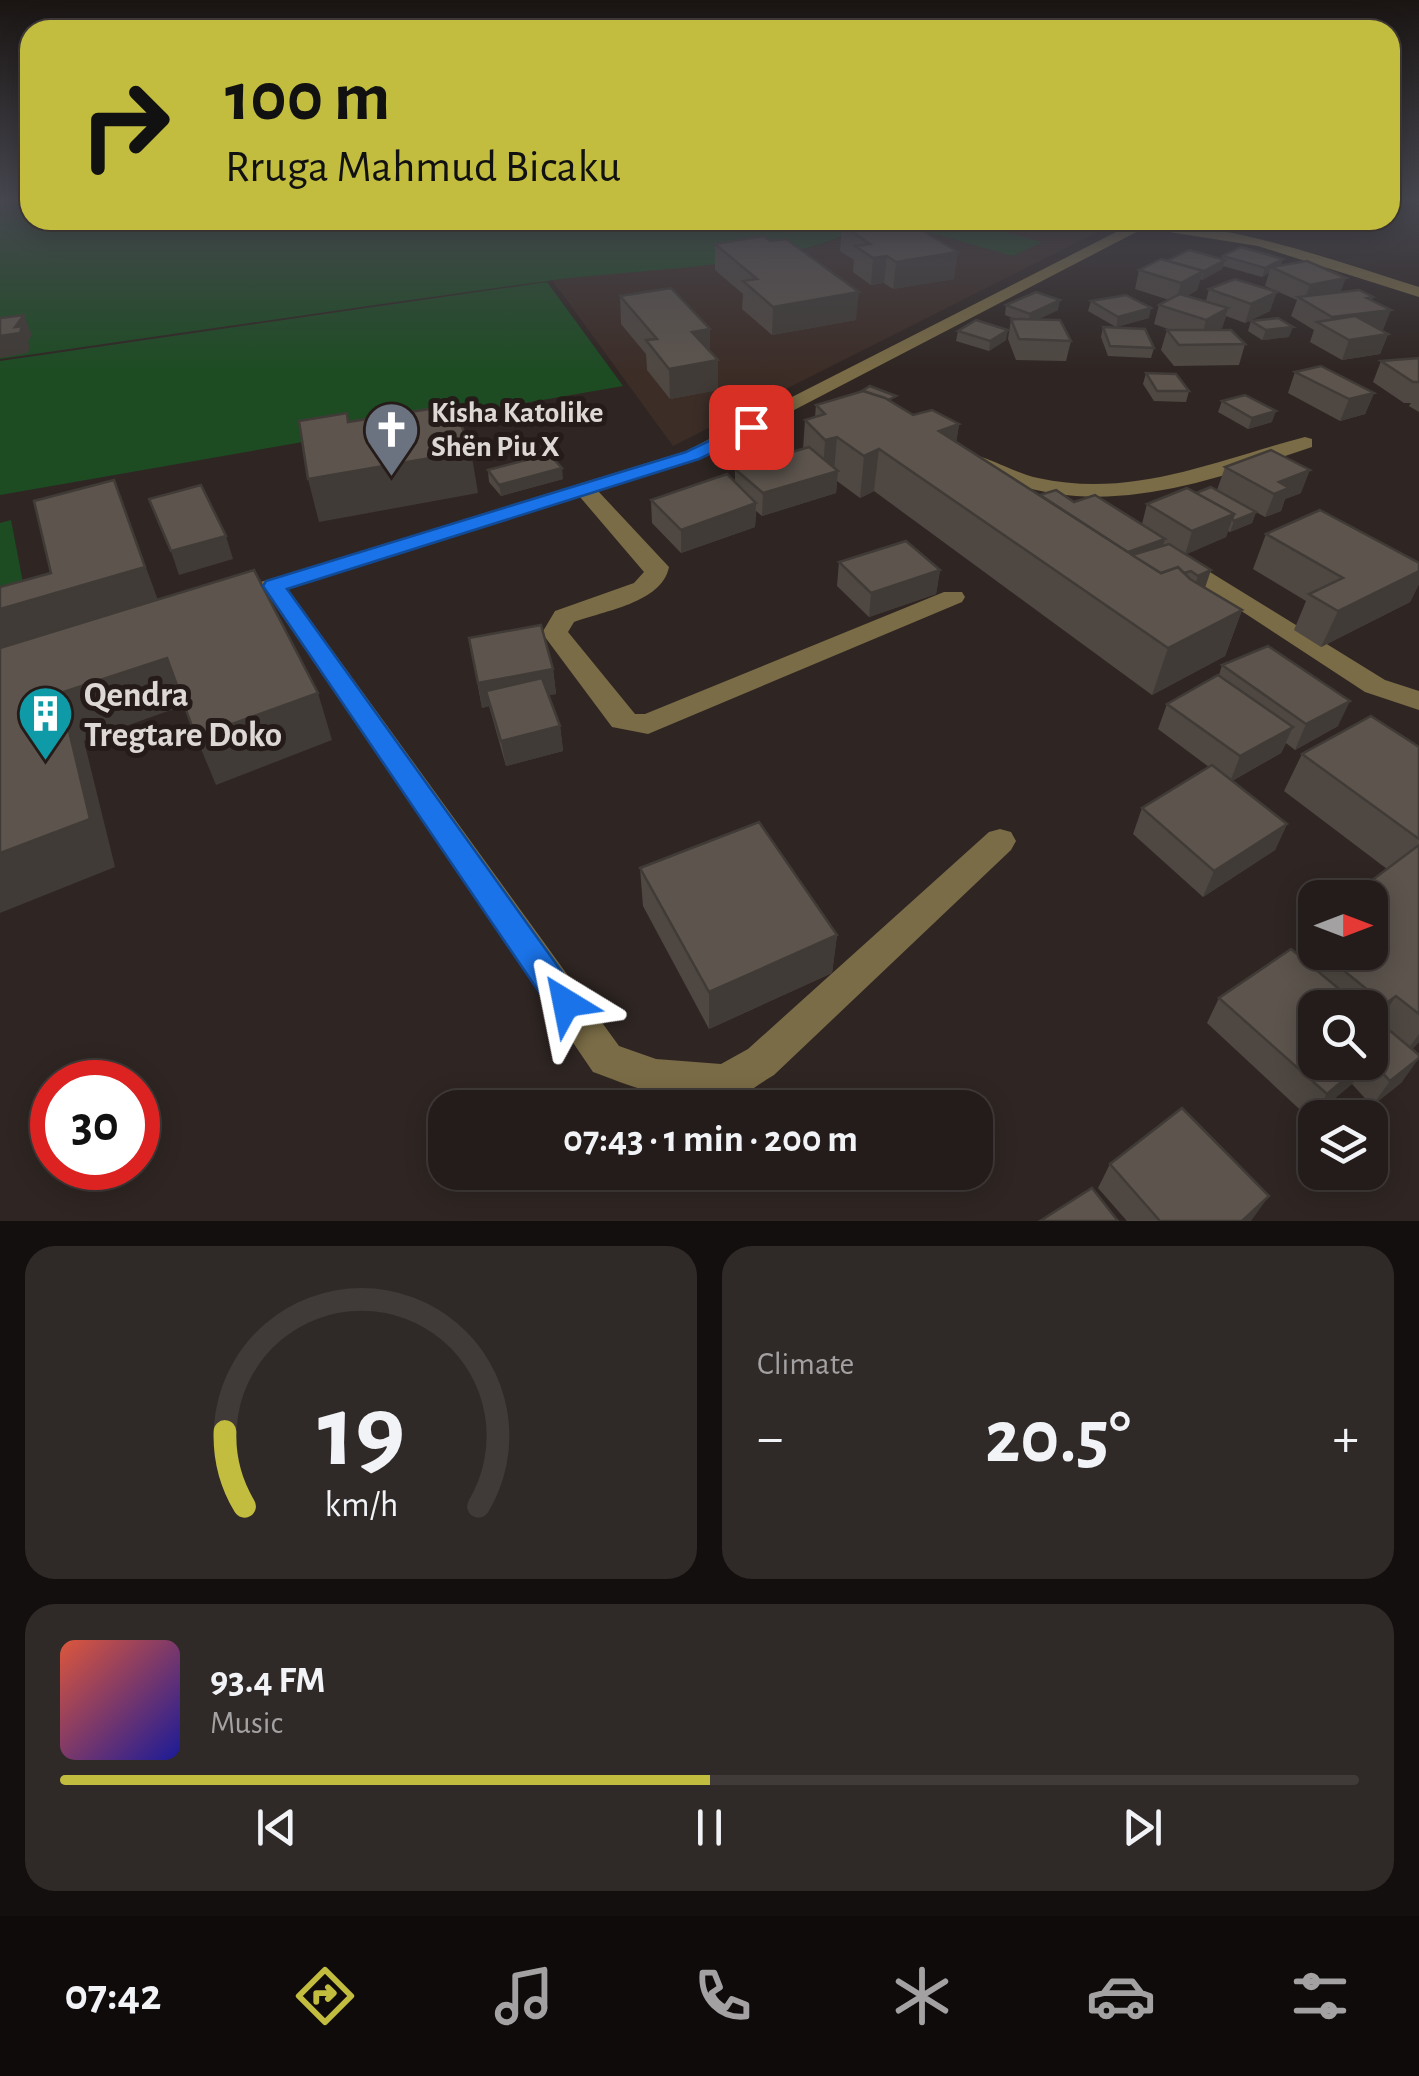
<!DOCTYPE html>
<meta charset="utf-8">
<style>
:root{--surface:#231c1a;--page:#2f2927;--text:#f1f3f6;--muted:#a3a1a2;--line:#403a39;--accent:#c2bd3f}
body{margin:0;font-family:"Alegreya Sans",sans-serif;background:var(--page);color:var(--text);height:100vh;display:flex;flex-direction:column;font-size:38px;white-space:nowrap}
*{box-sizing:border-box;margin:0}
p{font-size:32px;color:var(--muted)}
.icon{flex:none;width:55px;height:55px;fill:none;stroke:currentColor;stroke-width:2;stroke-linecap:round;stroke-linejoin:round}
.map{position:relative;height:1221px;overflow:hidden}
.sheet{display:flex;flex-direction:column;gap:25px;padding:25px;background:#130f0e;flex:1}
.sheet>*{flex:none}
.guide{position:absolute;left:20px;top:20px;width:1380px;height:210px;border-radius:30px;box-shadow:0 5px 25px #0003,0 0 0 2px var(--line);background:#c2bd3f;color:#111;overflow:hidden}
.needle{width:65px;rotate:90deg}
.tools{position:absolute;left:1298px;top:880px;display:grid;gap:20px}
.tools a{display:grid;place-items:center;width:90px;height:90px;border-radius:20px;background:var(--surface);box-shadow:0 5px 25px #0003,0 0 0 2px var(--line);font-size:50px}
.speed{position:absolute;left:30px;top:1060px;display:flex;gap:20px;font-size:50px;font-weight:700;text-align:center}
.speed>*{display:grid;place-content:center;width:130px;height:130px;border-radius:50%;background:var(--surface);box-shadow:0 5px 25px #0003,0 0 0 2px var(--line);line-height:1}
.speed .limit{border:15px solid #d22;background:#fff;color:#111}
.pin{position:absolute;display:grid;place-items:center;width:85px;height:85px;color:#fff;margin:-42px;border-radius:20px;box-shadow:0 5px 15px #0006}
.me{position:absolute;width:110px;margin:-55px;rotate:325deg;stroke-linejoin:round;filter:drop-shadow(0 0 8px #0008)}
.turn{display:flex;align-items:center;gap:35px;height:210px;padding:0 40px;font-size:45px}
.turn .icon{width:130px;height:130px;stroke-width:2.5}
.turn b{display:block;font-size:70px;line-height:85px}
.big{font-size:75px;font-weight:600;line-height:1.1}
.sheet .widget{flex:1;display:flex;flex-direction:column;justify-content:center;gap:15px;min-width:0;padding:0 35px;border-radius:30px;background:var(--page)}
.sheet .dial{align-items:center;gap:0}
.dial svg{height:260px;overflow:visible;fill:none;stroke:var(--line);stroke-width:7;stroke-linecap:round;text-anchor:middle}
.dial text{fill:var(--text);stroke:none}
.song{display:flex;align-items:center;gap:30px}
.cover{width:120px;height:120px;border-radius:15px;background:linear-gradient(135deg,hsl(10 70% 55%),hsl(240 70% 35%))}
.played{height:10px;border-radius:5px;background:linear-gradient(90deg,var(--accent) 50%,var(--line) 50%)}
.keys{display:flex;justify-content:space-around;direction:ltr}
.heat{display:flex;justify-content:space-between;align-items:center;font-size:55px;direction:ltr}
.sheet .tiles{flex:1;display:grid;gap:25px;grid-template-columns:1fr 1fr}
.widget:last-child{grid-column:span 2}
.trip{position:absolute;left:428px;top:1090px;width:565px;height:100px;border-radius:30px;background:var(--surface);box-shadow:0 5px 25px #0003,0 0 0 2px var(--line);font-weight:600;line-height:100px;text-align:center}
.tab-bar{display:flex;height:160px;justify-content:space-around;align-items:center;background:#0e0b0a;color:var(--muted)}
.tab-bar .icon{width:70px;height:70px}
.tab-bar .on{color:var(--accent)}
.tab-bar b{font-size:45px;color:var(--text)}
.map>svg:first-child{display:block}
</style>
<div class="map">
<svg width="1419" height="1221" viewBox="0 0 1419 1221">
<rect width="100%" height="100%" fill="#2f2623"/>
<polygon fill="#3c2d27" points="871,220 1102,220 1115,223 673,446 552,280 812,247 846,236"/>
<g fill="#1d4c23">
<path d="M0,200H30V220H871C809,268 629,269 547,281C364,306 182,333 0,359Z"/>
<polygon points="938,220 961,220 1042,242 1013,256 917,229"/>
<polygon points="547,282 623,386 0,495 0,361"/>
<polygon points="11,520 29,614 0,623 0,523"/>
</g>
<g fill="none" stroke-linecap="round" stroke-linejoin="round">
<g fill="#7a6c46" fill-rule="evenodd">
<path d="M1117,220C1221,220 1321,256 1419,287V297L1258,246L1144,228L700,459L598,491L669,567C662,603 603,611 574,622L568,632L635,714H645L944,592H962L965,597L962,602L648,734L612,727L542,633L555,611L634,583L644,572L580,497L288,589L619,1046L656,1059L721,1064L748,1049L989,832L1000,829L1011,832L1016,841L1011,850L774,1075C760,1083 742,1099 725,1101C685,1107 630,1086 593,1072L268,595L234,605L222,598L225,593L686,451L1128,226Z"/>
<path d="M1305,437L1312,439V447C1213,480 1106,520 1003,480C989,475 972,470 962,460L972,454C995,460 1015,473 1038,478C1133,499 1216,460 1305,437Z"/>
<polygon points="1179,553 1385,680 1419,691 1419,710 1365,692 1171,565 1167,560"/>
</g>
</g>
<g fill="#4f4842" fill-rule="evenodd">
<polygon points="992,220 1030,220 1016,226"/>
<polygon points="842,225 954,279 893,289 884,283 871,285 853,272 854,260 840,251"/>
<polygon points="715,244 856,320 772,335 742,309 743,294 715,270"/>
<polygon points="1223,256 1280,266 1341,292 1373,297 1372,300 1383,330 1381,330 1388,334 1380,354 1342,360 1310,342 1314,330 1291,316 1297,300 1265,286 1269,273 1262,277 1223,266 1222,269 1200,280 1197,290 1187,296 1206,301 1209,289 1270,311 1245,323 1226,316 1222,328 1219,330 1245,344 1239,365 1174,366 1161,350 1167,330 1171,330 1154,324 1159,305 1169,300 1135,289 1139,270 1167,261 1222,259"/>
<polygon points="620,296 710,351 718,360 718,390 670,399 647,370 646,354 621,324"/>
<polygon points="1091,301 1149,318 1116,327 1088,311"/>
<polygon points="1006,305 1058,310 1037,320 1071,341 1066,361 1016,360 1008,339 1011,319 1015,319 1005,315"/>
<polygon points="1251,321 1289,337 1262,340 1248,331"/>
<polygon points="1103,327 1154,348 1151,358 1108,356 1101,337"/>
<polygon points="958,331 1006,340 989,351 956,341"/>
<polygon points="1419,358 1419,412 1409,406 1411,403 1404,403 1373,382 1381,361"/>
<polygon points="1295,372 1374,393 1365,414 1340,421 1288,393"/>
<polygon points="1146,373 1189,391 1186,402 1154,401 1143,384"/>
<polygon points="1222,401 1272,422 1248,429 1218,412"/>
<polygon points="895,404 913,415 959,424 956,442 1040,495 1074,502 1142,524 1147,504 1196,493 1217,490 1225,467 1301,493 1285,499 1281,511 1265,517 1256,512 1252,523 1230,532 1228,531 1226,537 1186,554 1205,588 1242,610 1225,656 1152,695 874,491 860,498 837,481 836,493 762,516 756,511 755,527 681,553 652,523 651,500 735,482 735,469 803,449 805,420 815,417 816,405"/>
<polygon points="488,470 563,479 501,496 489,482"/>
<polygon points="1266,534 1419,563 1419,584 1410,602 1321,647 1294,630 1306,601 1253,569"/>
<polygon points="839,562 940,570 936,594 869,617 837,586"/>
<polygon points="469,638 553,669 556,694 549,695 560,726 563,751 506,766 489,706 482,708"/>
<polygon points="1222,665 1338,726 1295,750 1286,743 1281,753 1232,781 1287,824 1275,850 1203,897 1133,834 1142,808 1209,767 1158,729 1167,704 1219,675"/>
<path d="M1419,747V1042L1412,1049L1402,1082L1372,1106L1352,1084L1310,1119L1207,1023L1219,998L1310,964L1316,952H1370V898H1355L1359,890L1387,869L1284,791L1302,754ZM1315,1008H1370V1062H1315Z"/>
<polygon points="640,868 837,935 832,973 709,1029 643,906"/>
<polygon points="1110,1164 1251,1221 1127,1221 1098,1188"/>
</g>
<g fill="#403b36">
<polygon points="1017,220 1030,220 1016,226"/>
<polygon points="958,252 954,279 893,289 896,262"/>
<polygon points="887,256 884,283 871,285 873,258"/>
<polygon points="1283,259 1280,268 1271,267 1269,273 1262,277 1265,268"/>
<polygon points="1225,260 1222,269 1201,281 1204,271"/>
<polygon points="1203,271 1197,290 1176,302 1181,283"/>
<polygon points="1346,278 1339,296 1304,301 1310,285"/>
<polygon points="859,292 856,320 772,335 773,307"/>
<polygon points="1277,292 1270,311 1245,323 1251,304"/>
<polygon points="1373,297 1367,313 1391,310 1383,330 1341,335 1328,328 1332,317 1367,298"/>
<polygon points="1060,300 1058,310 1028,324 1030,314"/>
<polygon points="1151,308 1149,318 1116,327 1118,317"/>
<polygon points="1228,308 1222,328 1201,340 1206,320"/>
<polygon points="24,315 32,335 28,341 30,346 28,353 0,358 0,336 15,327"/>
<polygon points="1293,327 1289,337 1262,340 1266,330"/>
<polygon points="710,329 710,358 692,332"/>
<polygon points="1008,330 1006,340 989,351 990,341"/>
<polygon points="1388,334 1380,354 1342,360 1349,340"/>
<polygon points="718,360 718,390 670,399 669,369"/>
<polygon points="1374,393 1365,414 1340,421 1349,399"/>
<polygon points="1276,411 1272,422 1248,429 1252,418"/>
<polygon points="959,424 953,465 939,431"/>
<polygon points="837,437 834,472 838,471 836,493 762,516 763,493 823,475 825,440"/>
<polygon points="879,449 874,491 860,498 864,456"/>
<polygon points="471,451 478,493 319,522 308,479"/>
<polygon points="562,468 563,479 501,496 499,485"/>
<polygon points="1310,470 1301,493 1285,499 1281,511 1265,517 1279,482"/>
<polygon points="114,480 159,603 0,651 0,609 145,567"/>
<polygon points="756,503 755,527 681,553 681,530"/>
<polygon points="1256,512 1252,523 1230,532 1234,521"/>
<polygon points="1234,514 1226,537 1185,555 1192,531"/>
<polygon points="226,536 233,559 179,575 171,551"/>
<polygon points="1165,539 1158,562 1108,560"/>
<polygon points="940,570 936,594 869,617 871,593"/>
<polygon points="1211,570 1203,594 1190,600 1198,576"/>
<polygon points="1419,571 1419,584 1410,602 1321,647 1338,611"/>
<polygon points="1242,610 1225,656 1152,695 1168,648"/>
<polygon points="167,658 185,705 84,741 115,867 0,913 0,853 60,693"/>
<polygon points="553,669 556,694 491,706 486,691 489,706 482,708 478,683"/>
<polygon points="318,693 332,740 216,785 196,737"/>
<polygon points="1350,701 1338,726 1295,750 1306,724"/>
<polygon points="560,726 563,751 506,766 501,741"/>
<polygon points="1293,727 1281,753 1230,782 1240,756"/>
<polygon points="1287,824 1275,850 1203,897 1214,871"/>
<polygon points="837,935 832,973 709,1029 709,992"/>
<polygon points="1396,996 1371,1034 1370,1027 1385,1004"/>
<polygon points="1419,1034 1419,1042 1401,1059"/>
<polygon points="1419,1058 1402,1082 1372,1106 1390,1081"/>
<polygon points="1365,1062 1367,1062 1352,1084 1310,1119 1327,1094"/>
<polygon points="1269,1196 1251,1221 1242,1221"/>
</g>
<g fill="#5c544d" stroke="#403b36" stroke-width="2.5">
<polygon points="877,220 905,220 958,252 896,262 887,256 873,258 855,246 870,244 842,225"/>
<polygon points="764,236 770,241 786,239 859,292 773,307 743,281 757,279 715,244"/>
<polygon points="1241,247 1283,259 1265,268 1223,256"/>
<polygon points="1189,250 1225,260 1204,271 1167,261"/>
<polygon points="1161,259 1203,271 1181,283 1139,270"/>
<polygon points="1307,261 1346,278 1310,285 1271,267"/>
<polygon points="1235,279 1277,292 1251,304 1209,289"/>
<polygon points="671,288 710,329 692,332 718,360 669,369 646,340 657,339 620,296"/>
<polygon points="1359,290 1373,297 1367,298 1391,310 1332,317 1298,297"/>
<polygon points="1036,292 1060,300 1030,314 1006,305"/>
<polygon points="1180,294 1228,308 1206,320 1159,305"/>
<polygon points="1126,295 1151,308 1118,317 1091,301"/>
<polygon points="24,315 15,327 22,326 20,333 0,336 0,318"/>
<polygon points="1355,316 1388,334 1349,340 1317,322"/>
<polygon points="1278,318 1293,327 1266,330 1251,321"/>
<polygon points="1011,319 1060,320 1071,341 1019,339"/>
<polygon points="976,320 1008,330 990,341 958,331"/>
<polygon points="1103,327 1145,329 1154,348 1110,346"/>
<polygon points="1167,330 1231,330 1245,344 1179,345"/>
<polygon points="1419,358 1419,382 1413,382 1381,361"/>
<polygon points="1321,366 1374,393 1349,399 1295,372"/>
<polygon points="1146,373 1176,374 1189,391 1157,391"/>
<polygon points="870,386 896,396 888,400 863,391 860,392"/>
<polygon points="863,391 885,398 913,415 932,410 959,424 939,431 1161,573 1178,567 1190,579 1242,610 1168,648 879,449 864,456 837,437 825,440 805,420 825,414 816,405"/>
<polygon points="1245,395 1276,411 1252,418 1222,401"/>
<polygon points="454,405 471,451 308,479 299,421 347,413 348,422"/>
<polygon points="809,447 838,471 763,493 735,469"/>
<polygon points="1271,450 1310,470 1279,482 1289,488 1274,494 1225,467"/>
<polygon points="549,454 562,468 499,485 488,470"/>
<polygon points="727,474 756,503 681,530 651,500"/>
<polygon points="114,480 145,567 0,609 0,587 51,573 34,501"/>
<polygon points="201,485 226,536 171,551 149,499"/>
<polygon points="1211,487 1256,512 1234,521 1232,519 1234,514 1196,493"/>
<polygon points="1187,488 1234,514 1192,531 1147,504"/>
<polygon points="1056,490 1074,502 1095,495 1165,539 1128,552 1040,495"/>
<polygon points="1320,510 1419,563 1419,571 1338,611 1309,594 1343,578 1266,534"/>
<polygon points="906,541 940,570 871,593 839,562"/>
<polygon points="1169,544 1211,570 1198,576 1191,571 1184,573 1178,567 1161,573 1132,555"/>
<polygon points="254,570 318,693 196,737 167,658 60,693 90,819 0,853 0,648"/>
<polygon points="541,625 553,669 478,683 469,638"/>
<polygon points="1268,646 1350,701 1306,724 1222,665"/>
<polygon points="1218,675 1293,727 1240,756 1167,704"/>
<polygon points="542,678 560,726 501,741 486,691"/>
<polygon points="1371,716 1419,747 1419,839 1302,754"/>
<polygon points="1212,765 1287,824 1214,871 1142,808"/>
<polygon points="759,822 837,935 709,992 640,868"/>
<polygon points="1419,845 1419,1014 1396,996 1385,1004 1327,957 1332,952 1370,952 1370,927 1386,910 1359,890"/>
<polygon points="1291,949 1362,1008 1315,1008 1315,1062 1365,1062 1327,1094 1219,998"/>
<polygon points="1370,1014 1419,1055 1419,1058 1390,1081 1370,1059"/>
<polygon points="1182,1108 1269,1196 1242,1221 1160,1221 1110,1164"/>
<polygon points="1092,1188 1118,1221 1040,1221"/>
</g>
<linearGradient id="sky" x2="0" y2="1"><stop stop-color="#1a1513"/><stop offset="0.54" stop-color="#474750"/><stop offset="1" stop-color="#474750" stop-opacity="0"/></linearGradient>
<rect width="1419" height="371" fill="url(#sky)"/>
<polygon fill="#1a73e8" stroke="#114b97" stroke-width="2.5" points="751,421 760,427 758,431 699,459 287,589 577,993 582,1003 577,1014 566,1018 554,1014 263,586 266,581 686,452"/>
<defs>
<symbol id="church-pin" viewBox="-11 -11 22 30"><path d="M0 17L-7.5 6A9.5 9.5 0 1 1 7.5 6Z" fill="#6b7280" stroke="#251c19"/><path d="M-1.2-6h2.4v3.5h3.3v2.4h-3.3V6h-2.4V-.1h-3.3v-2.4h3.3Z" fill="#fff"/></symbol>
<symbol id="building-pin" viewBox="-11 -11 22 30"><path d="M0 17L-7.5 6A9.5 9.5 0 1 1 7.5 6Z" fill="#0f9aa8" stroke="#251c19"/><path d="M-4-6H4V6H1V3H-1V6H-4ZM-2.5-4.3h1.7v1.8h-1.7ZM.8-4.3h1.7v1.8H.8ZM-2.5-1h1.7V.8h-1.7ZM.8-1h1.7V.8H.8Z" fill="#fff"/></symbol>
</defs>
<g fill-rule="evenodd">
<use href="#church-pin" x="360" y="398" width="63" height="86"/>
<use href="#building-pin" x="14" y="682" width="63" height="86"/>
</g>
<g text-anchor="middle" stroke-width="10" stroke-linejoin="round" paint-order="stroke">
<g font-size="30" font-weight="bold" fill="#ddd7d5" stroke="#251c19" text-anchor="start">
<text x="431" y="422">Kisha Katolike<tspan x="431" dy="34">Shën Piu X</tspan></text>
</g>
<g font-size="35" font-weight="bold" fill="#ddd7d5" stroke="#251c19" text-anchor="start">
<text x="84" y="706">Qendra<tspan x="84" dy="40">Tregtare Doko</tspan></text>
</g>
</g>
</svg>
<div class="tools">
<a><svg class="needle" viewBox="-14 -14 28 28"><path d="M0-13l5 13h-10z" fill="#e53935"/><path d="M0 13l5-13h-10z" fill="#a3a1a2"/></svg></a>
<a><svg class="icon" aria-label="search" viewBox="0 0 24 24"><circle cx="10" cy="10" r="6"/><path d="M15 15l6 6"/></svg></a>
<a><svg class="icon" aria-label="layers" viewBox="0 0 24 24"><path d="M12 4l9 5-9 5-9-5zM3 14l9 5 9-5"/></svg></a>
</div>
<div class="speed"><div class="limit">30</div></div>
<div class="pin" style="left:751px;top:427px;background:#d93025"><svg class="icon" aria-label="arrive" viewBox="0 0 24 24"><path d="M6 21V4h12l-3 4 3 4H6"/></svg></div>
<svg class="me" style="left:566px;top:1003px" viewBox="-20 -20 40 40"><path d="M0-17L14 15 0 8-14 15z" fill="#1a73e8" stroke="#fff" stroke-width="4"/></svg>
<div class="trip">07:43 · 1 min · 200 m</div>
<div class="guide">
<div class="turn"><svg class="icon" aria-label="right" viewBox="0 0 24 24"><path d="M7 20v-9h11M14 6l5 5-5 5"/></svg><div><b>100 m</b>Rruga Mahmud Bicaku</div></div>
</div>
</div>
<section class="sheet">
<div class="tiles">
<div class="widget dial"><svg viewBox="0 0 100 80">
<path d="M14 69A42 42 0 1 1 86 69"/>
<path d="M14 69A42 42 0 0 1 8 46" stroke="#c2bd3f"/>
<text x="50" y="56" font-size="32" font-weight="700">19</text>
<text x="50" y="72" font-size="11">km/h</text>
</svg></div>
<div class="widget"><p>Climate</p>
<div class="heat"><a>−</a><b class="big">20.5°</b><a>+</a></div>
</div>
<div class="widget">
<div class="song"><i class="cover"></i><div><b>93.4 FM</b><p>Music</p></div></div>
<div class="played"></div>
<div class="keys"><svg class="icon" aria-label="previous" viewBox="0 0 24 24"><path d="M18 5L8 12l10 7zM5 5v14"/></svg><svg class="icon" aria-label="pause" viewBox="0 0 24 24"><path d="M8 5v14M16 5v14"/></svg><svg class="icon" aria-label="next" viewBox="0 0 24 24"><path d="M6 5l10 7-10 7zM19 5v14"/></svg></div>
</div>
</div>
</section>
<nav class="tab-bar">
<b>07:42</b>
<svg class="icon on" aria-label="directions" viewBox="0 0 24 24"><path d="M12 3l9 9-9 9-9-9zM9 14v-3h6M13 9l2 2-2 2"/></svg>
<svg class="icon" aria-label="music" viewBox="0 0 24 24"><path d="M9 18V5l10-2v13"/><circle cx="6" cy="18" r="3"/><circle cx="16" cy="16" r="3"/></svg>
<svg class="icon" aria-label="phone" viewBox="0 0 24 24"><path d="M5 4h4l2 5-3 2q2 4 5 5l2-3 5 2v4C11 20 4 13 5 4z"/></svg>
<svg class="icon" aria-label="climate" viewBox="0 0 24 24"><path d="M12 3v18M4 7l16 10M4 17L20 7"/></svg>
<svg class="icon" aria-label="car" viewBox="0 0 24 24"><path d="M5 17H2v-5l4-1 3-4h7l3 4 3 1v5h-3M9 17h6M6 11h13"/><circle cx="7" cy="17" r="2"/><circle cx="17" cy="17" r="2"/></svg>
<svg class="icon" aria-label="filters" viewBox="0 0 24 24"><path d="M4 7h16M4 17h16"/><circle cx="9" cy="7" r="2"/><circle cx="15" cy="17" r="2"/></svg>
</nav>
